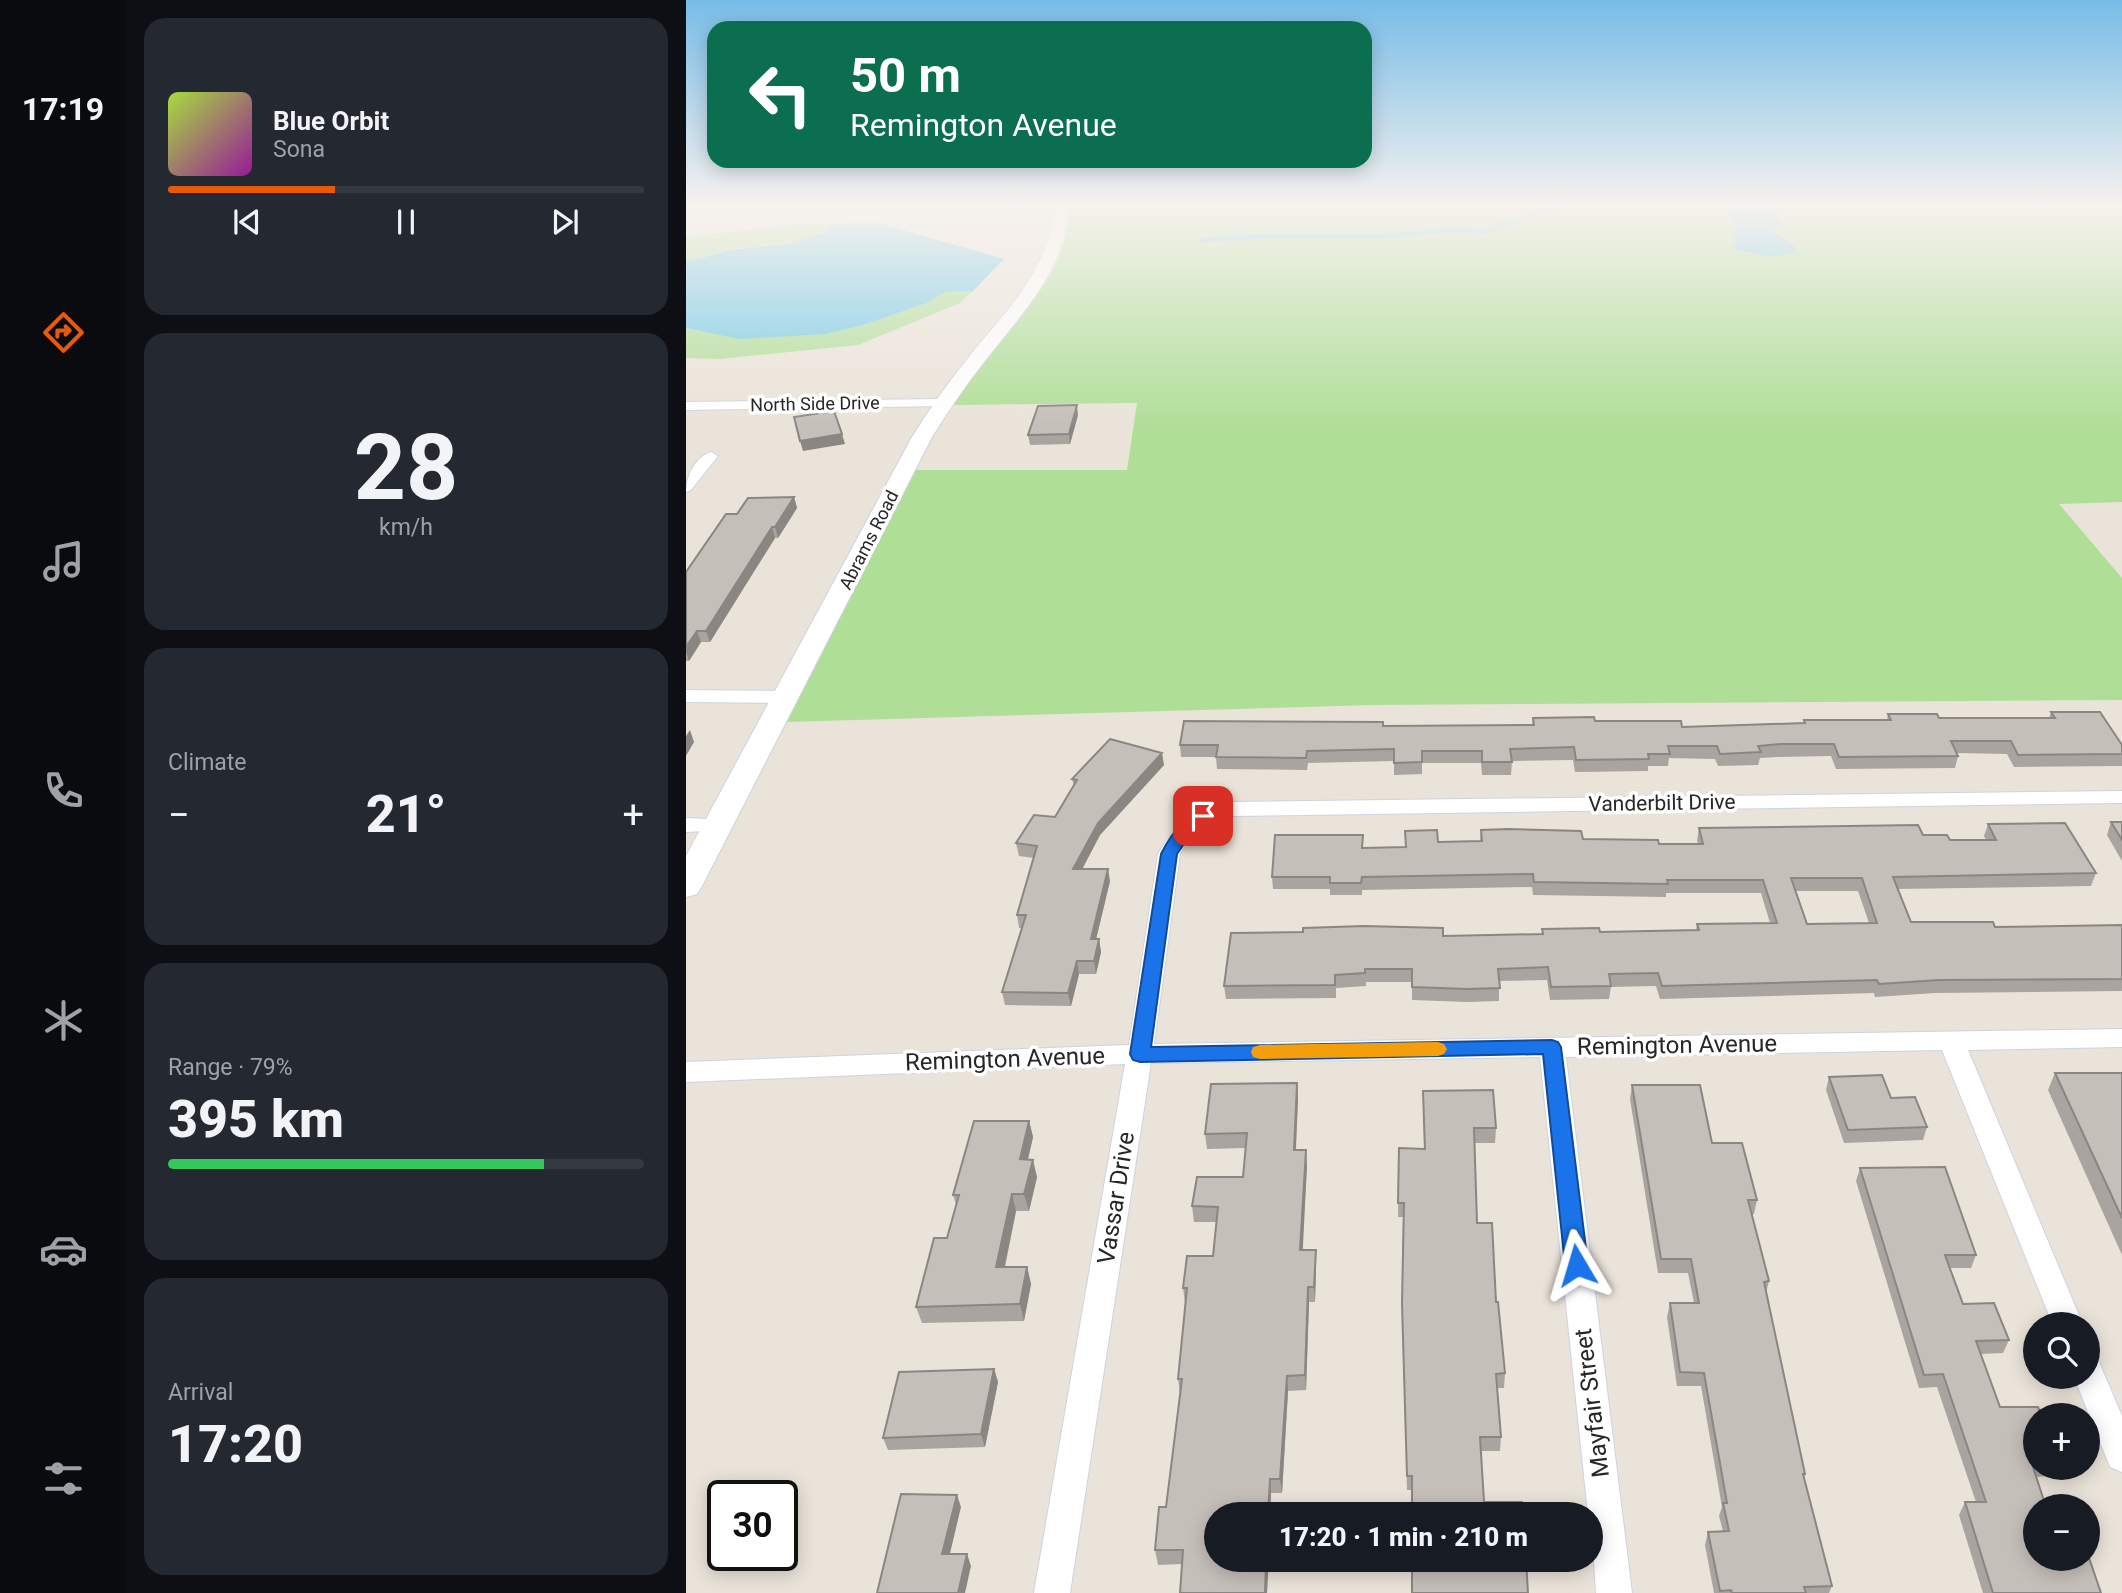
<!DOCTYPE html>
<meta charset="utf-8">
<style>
:root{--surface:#171b24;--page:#242831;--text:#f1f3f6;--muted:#9ea1a6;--line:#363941;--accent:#ea580c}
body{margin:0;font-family:Roboto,sans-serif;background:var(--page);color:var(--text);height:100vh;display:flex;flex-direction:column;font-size:26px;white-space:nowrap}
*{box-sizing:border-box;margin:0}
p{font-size:23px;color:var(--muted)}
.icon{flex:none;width:38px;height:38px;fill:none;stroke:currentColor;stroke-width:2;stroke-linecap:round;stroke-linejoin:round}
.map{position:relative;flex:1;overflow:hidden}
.panel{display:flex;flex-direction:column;gap:18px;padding:18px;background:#0d0f14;width:560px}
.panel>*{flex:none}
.hud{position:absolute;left:21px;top:21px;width:665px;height:147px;border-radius:21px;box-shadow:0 4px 18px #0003;background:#0b6e4f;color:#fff;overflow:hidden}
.buttons{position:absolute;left:1337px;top:1312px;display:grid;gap:14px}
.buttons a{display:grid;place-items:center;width:77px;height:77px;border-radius:50%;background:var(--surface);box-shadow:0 4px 18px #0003;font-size:35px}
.speed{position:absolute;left:21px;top:1480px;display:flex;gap:14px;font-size:35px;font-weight:700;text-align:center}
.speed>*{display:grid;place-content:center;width:91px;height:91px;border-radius:50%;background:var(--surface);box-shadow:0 4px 18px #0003;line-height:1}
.speed .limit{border:4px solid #111;border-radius:10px;background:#fff;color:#111}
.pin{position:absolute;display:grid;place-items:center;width:60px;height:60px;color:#fff;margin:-30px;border-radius:14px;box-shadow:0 4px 10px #0006}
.me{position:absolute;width:77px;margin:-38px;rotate:353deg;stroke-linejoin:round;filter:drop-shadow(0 0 5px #0008)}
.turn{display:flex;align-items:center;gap:24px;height:147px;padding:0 28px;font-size:32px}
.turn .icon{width:91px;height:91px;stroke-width:2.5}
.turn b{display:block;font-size:49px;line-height:60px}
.big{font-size:52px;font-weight:800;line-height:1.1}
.panel .widget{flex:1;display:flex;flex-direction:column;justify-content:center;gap:10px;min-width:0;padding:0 24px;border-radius:21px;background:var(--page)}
.panel .dial{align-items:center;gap:0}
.dial b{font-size:91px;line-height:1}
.song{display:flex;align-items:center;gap:21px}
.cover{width:84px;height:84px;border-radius:10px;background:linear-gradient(135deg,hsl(80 70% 55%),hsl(300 70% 35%))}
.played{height:7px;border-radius:4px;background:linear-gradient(90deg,var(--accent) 35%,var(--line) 35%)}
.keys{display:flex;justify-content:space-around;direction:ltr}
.heat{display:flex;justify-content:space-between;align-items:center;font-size:38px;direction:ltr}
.charge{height:10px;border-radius:5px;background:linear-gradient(90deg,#34c759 79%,var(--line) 0)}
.trip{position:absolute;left:518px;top:1502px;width:399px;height:70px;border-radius:35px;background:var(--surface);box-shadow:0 4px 18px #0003;font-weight:800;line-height:70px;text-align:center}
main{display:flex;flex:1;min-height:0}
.dock{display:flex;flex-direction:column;width:126px;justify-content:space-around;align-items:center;background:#090b0e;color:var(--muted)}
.dock .icon{width:49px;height:49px}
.dock .selected{color:var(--accent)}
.dock b{font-size:32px;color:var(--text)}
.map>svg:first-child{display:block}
</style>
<main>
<nav class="dock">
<b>17:19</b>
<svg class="icon selected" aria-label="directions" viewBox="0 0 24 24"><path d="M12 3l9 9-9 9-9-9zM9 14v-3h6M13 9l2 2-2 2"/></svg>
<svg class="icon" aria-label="music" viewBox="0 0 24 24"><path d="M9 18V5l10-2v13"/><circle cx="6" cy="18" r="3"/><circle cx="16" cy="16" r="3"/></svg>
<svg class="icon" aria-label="phone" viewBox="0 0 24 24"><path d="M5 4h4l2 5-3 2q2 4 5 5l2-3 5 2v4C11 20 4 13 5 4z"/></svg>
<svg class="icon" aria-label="climate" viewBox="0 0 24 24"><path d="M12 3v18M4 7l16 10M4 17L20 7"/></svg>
<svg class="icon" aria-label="car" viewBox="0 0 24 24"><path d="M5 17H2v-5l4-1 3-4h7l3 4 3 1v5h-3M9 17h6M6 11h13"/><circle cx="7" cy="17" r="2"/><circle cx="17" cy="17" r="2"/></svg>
<svg class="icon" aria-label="filters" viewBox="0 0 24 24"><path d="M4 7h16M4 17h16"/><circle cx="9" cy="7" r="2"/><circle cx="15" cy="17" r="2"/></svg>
</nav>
<section class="panel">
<div class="widget">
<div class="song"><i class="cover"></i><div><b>Blue Orbit</b><p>Sona</p></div></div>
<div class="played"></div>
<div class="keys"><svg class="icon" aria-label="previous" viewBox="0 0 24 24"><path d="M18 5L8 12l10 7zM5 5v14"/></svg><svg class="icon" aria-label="pause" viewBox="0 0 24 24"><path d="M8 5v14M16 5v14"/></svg><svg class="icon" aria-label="next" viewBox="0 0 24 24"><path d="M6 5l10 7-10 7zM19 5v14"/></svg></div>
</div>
<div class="widget dial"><b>28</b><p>km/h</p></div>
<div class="widget"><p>Climate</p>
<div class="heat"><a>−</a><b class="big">21°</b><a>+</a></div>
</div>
<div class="widget"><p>Range · 79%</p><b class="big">395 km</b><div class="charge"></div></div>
<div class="widget"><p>Arrival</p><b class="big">17:20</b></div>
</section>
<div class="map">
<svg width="1436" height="1593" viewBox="0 0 1436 1593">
<rect width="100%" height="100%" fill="#eae3d9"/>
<g fill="#afde97">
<path d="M383,205H1436V502L1373,504L1436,578V700L685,705L101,722L229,470H441L451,403L266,405C288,375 312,346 335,316C364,278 382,255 383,205Z"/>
<path d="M148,224C118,249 79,243 43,250C28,253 14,258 0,262V237L105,225Z"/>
<polygon points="287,291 274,303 172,345 33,359 0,358 0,328 15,331 140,334 177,325 241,303 259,292"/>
</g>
<g fill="#70c8e8">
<polygon points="1042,205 1086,205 1097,224 1086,231 1110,248 1107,253 1083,257 1051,250 1048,247 1051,241 1046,234 1052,226 1041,214 1045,209"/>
<polygon points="192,223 318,259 287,291 259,292 241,303 177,325 140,334 54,339 0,328 0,262 44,250 108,243 137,233 148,224"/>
</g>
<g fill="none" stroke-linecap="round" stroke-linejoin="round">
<polyline stroke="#70c8e8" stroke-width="4.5" points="516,240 587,236 701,236 759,230 800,231 874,205"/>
<defs>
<g id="street">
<polygon points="258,399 265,403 263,406 0,410 0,402"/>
<path d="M25,452L32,456L5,490L0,492C0,476 9,457 25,452Z"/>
<polygon points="0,690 100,691 110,697 100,703 0,702"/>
<path d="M1436,791V803L546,816C523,821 506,833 494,854L468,1044L1436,1029V1047L1282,1050L1397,1325H1367L1256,1050L880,1057L946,1593H910L905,1514H902L854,1057L465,1063L384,1593H348L439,1064L0,1082V1062L443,1045L472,854C490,823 511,810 546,802Z"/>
<polygon points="0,818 40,820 43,825 40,830 0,832"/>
<polygon points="1402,1358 1413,1362 1436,1416 1436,1472 1424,1467 1388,1377 1402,1377"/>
</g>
<path id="secondary" d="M369,205H383C377,273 341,307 301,358C281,383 263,410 246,437L16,886L11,894L0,897V856L226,437C244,408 264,380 286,353C326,304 361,272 369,205Z"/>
</defs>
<use href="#street" stroke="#cfd2e0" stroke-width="2"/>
<use href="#secondary" stroke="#cfd2e0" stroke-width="2"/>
<use href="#street" fill="#fff" fill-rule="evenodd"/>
<use href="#secondary" fill="#fff" fill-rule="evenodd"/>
</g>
<g fill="#a9a49f" fill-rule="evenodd">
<polygon points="104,206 251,206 247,211 108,213"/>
<polygon points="392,415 384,444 344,445 342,435"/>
<polygon points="108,497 111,508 92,538 89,538 24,642 15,642 3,661 0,661 0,572 51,514"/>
<polygon points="1365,712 1436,745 1436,766 1328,767 1321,754 1271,753 1272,756 1269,768 1150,769 1145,756 1091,757 1074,758 1072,765 1032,766 1029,759 983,758 982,766 962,766 962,771 889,772 887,760 826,761 825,775 796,775 795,763 736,763 736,774 708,775 708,761 622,763 621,770 531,769 530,757 495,757 494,745 697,726 846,725 847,718 996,727 1117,723 1118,720 1201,720 1202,714 1253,718 1363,718"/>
<polygon points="478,765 414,835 396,869 424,881 410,939 413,939 415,952 410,974 393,974 385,1006 319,1005 316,992 336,928 333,928 331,915 348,858 333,856 330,843 369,817 388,786 386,779"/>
<polygon points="1425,822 1436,822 1436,861 1421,835"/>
<path d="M1302,824L1410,873L1405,886L1212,889L1225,922L1309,927L1436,925V991L1249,993L1189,997L1188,993L974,999L970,986L925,987L923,999L864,1000L861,980L813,981V1001L781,1002L726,1000V982H680V986L650,988V998L540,999L538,986L757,936L856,934V929L914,932L1010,930L1011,924L1084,923L1075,893H980V897L847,895L846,887L676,890V895H644V889H587L586,877L677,848L719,847V831L752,842L794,841L795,830L897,839L973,844H1012L1011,840L1013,828L1237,835L1264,840H1300L1298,836ZM1110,891H1172L1183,923L1121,924Z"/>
<polygon points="1369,1073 1436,1073 1436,1255 1362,1090"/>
<polygon points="1143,1077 1205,1098 1241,1127 1237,1140 1158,1143 1140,1090"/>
<polygon points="611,1083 612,1098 610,1150 621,1165 616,1250 630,1250 630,1265 629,1302 623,1302 620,1390 602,1391 596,1493 585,1493 584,1514 530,1514 496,1564 472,1565 469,1550 480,1507 494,1394 492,1379 499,1303 497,1288 527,1256 531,1222 508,1222 506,1206 557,1177 560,1148 521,1149 519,1134"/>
<polygon points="946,1085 1026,1143 1071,1200 1068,1214 1066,1214 1083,1281 1080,1293 1119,1474 1118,1478 1146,1586 1143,1593 1028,1593 1019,1545 1022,1532 1037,1531 1033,1516 1036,1507 1015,1386 991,1386 981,1317 984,1303 1008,1303 1002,1273 972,1273 944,1099"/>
<polygon points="737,1091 810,1128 809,1143 789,1143 791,1223 810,1302 819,1373 818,1388 811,1388 815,1437 814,1451 795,1451 798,1502 837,1514 726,1490 721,1490 716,1317 717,1217 712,1217 713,1148 738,1149"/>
<polygon points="343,1121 347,1137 342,1159 351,1177 343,1211 330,1211 319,1267 341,1267 345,1284 338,1321 236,1323 230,1307 261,1238 270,1204 267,1195"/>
<polygon points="1174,1168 1290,1255 1285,1268 1264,1268 1277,1304 1323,1340 1317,1353 1294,1354 1314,1407 1349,1416 1349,1468 1372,1468 1367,1476 1350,1477 1349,1559 1415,1593 1297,1593 1273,1515 1279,1502 1290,1502 1251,1387 1233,1388 1170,1181"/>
<polygon points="308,1369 312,1382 299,1447 202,1450 197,1438"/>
</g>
<g fill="#8a8682">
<polygon points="391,405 392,415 384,444 383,434"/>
<polygon points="156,434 159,444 117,451 114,441"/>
<polygon points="108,497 111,508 92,538 89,527"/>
<polygon points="86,527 89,538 24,642 20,631"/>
<polygon points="11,631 15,642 3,661 0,652 0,647"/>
<polygon points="4,730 8,742 0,756 0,736"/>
<polygon points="476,753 478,765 414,835 390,881 387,869 412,823"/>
<polygon points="422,869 424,881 407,952 405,939"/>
<polygon points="413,939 415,952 410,974 408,961"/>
<polygon points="391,961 393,974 385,1006 382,993"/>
<polygon points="611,1083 612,1098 609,1165 608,1150"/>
<polygon points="343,1121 347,1137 338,1176 334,1159"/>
<polygon points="620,1150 621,1165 616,1265 614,1250"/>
<polygon points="347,1160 351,1177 343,1211 338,1194"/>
<polygon points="326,1194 330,1211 315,1284 310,1267"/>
<polygon points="630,1250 630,1265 629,1302 628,1287"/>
<polygon points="341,1267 345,1284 338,1321 334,1304"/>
<polygon points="622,1287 623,1302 620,1390 619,1375"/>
<polygon points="308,1369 312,1382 299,1447 295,1434"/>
<polygon points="601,1376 602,1391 596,1493 594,1479"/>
<polygon points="584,1479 585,1493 584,1514 582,1514"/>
<polygon points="271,1495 275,1507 261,1566 256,1554"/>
<polygon points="281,1554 285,1566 279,1593 272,1593"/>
<polygon points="580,1559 583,1559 581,1593 579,1593"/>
</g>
<g fill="#c5bfb9" stroke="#8a8682" stroke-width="2" fill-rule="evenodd">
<polygon points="391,405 383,434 342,435 352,406"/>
<polygon points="148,411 156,434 114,441 108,417"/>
<polygon points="108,497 89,527 86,527 20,631 11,631 0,647 0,572 40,514 51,514 62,498"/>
<polygon points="1365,712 1414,712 1436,745 1436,754 1332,755 1325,741 1265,741 1272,756 1153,757 1148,744 1094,744 1072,746 1075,752 1034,754 1031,746 982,746 984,754 962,754 963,759 890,760 888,747 824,749 826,762 796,762 796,751 736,751 736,762 708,763 708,749 621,751 620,758 530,757 532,745 494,745 498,721 697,722 697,726 848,725 847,718 908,717 909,721 995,721 996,727 1119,723 1118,720 1205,720 1202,714 1251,714 1253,718 1369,718"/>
<polygon points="424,739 476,753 412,823 387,869 422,869 405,939 413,939 408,961 391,961 382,993 316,992 340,915 331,915 351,846 330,843 348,815 369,817 391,780 386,779"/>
<polygon points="1425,822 1436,822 1436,840"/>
<path d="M1379,823L1410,873L1207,877L1225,922H1307L1309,927L1436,925V979L1253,980L1193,984L1191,980L976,986L972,973L923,974L925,986L865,987L862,967L812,969L814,988L781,989L726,987V969H679V973L649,975V985L538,986L545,933L617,932V928L678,926L757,928V936L857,934L856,929L913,928L914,932L1013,930L1011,924L1091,923L1077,880H981L982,884L848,882L847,874L676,877L675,883H644V877H586L589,835H677L676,848L720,847L719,831L751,830L752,842L796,841L795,830L823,829L895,831L897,839L972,840L973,844H1017L1013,828L1232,825L1237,835H1261L1264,840H1310L1302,824ZM1105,878H1176L1191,923L1121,924Z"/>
<polygon points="1369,1073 1436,1073 1436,1218"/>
<polygon points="1196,1075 1205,1098 1229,1097 1241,1127 1162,1130 1143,1077"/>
<polygon points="611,1083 608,1150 620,1150 614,1250 630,1250 628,1287 622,1287 619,1375 601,1376 594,1479 584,1479 582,1514 530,1514 530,1559 580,1559 579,1593 494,1593 497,1550 469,1550 473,1507 480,1507 496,1379 492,1379 501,1288 497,1288 501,1256 527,1256 532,1207 506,1206 511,1177 557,1177 561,1133 519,1134 525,1084"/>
<polygon points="946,1085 1014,1085 1026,1143 1056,1143 1071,1200 1062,1200 1083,1281 1078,1282 1119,1474 1117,1474 1146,1586 1118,1587 1120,1593 1046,1593 1045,1590 1034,1591 1022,1532 1043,1531 1037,1503 1041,1503 1018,1373 994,1372 984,1303 1013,1303 1005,1259 975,1259"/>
<polygon points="807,1090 810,1128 788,1128 791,1223 806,1223 810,1302 812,1302 819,1373 810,1374 815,1437 794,1437 798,1502 836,1502 837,1514 726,1514 726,1476 721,1476 716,1303 718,1203 712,1203 713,1148 739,1149 737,1091"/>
<polygon points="288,1121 343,1121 334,1159 347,1160 338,1194 326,1194 310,1267 341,1267 334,1304 230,1307 248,1238 261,1238 273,1195 267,1195"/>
<polygon points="1259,1167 1290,1255 1259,1255 1277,1304 1308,1303 1323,1340 1290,1341 1314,1407 1352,1407 1356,1416 1349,1416 1349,1464 1346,1464 1360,1507 1349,1507 1349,1559 1402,1559 1402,1555 1415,1593 1307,1593 1279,1502 1300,1502 1257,1374 1238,1375 1174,1168"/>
<polygon points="308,1369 295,1434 197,1438 213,1372"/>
<polygon points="215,1494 271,1495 256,1554 281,1554 272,1593 191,1593"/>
<polygon points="726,1559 840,1559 842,1593 726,1593"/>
</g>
<linearGradient id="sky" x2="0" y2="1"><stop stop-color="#78bce8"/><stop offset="0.48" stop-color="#f6f2ee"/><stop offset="1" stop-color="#f6f2ee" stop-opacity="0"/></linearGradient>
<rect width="1436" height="429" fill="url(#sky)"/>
<path fill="#1a73e8" stroke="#114b97" stroke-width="2" d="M517,811L525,816L507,831L491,854L465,1047L866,1040L872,1042L875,1047L902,1265L898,1272L891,1275L883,1272L879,1265L857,1054L454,1062L447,1060L444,1054L475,854C484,836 497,817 517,811Z"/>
<polygon fill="#f59e0b" points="752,1042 758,1044 761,1049 758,1054 752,1056 574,1059 567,1057 565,1052 567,1047 574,1045"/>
<g text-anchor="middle" stroke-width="7" stroke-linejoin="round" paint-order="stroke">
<g font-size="18" fill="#272727" stroke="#fff">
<text transform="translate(129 404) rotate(-1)" y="6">North Side Drive</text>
<text transform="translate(183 540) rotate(-63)" y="6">Abrams Road</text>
</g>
<g font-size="21" fill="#272727" stroke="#fff">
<text transform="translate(976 803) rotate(-1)" y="7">Vanderbilt Drive</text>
</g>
<g font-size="24" fill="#272727" stroke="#fff">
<text transform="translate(991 1045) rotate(-1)" y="8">Remington Avenue</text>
<text transform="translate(319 1059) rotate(-2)" y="8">Remington Avenue</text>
<text transform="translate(430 1198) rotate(-81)" y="8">Vassar Drive</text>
<text transform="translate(906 1403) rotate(-97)" y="8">Mayfair Street</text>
</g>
</g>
</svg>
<div class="buttons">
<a><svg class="icon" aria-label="search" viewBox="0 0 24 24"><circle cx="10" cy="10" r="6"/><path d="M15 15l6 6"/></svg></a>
<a>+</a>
<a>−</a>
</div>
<div class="speed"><div class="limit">30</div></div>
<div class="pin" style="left:517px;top:816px;background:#d93025"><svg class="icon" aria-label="arrive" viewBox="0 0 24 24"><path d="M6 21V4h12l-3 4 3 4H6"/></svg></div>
<svg class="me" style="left:891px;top:1265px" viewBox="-20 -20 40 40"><path d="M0-17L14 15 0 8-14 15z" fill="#1a73e8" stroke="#fff" stroke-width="4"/></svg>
<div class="trip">17:20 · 1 min · 210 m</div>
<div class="hud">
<div class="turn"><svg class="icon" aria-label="left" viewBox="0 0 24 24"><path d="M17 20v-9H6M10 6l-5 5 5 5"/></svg><div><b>50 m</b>Remington Avenue</div></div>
</div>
</div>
</main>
